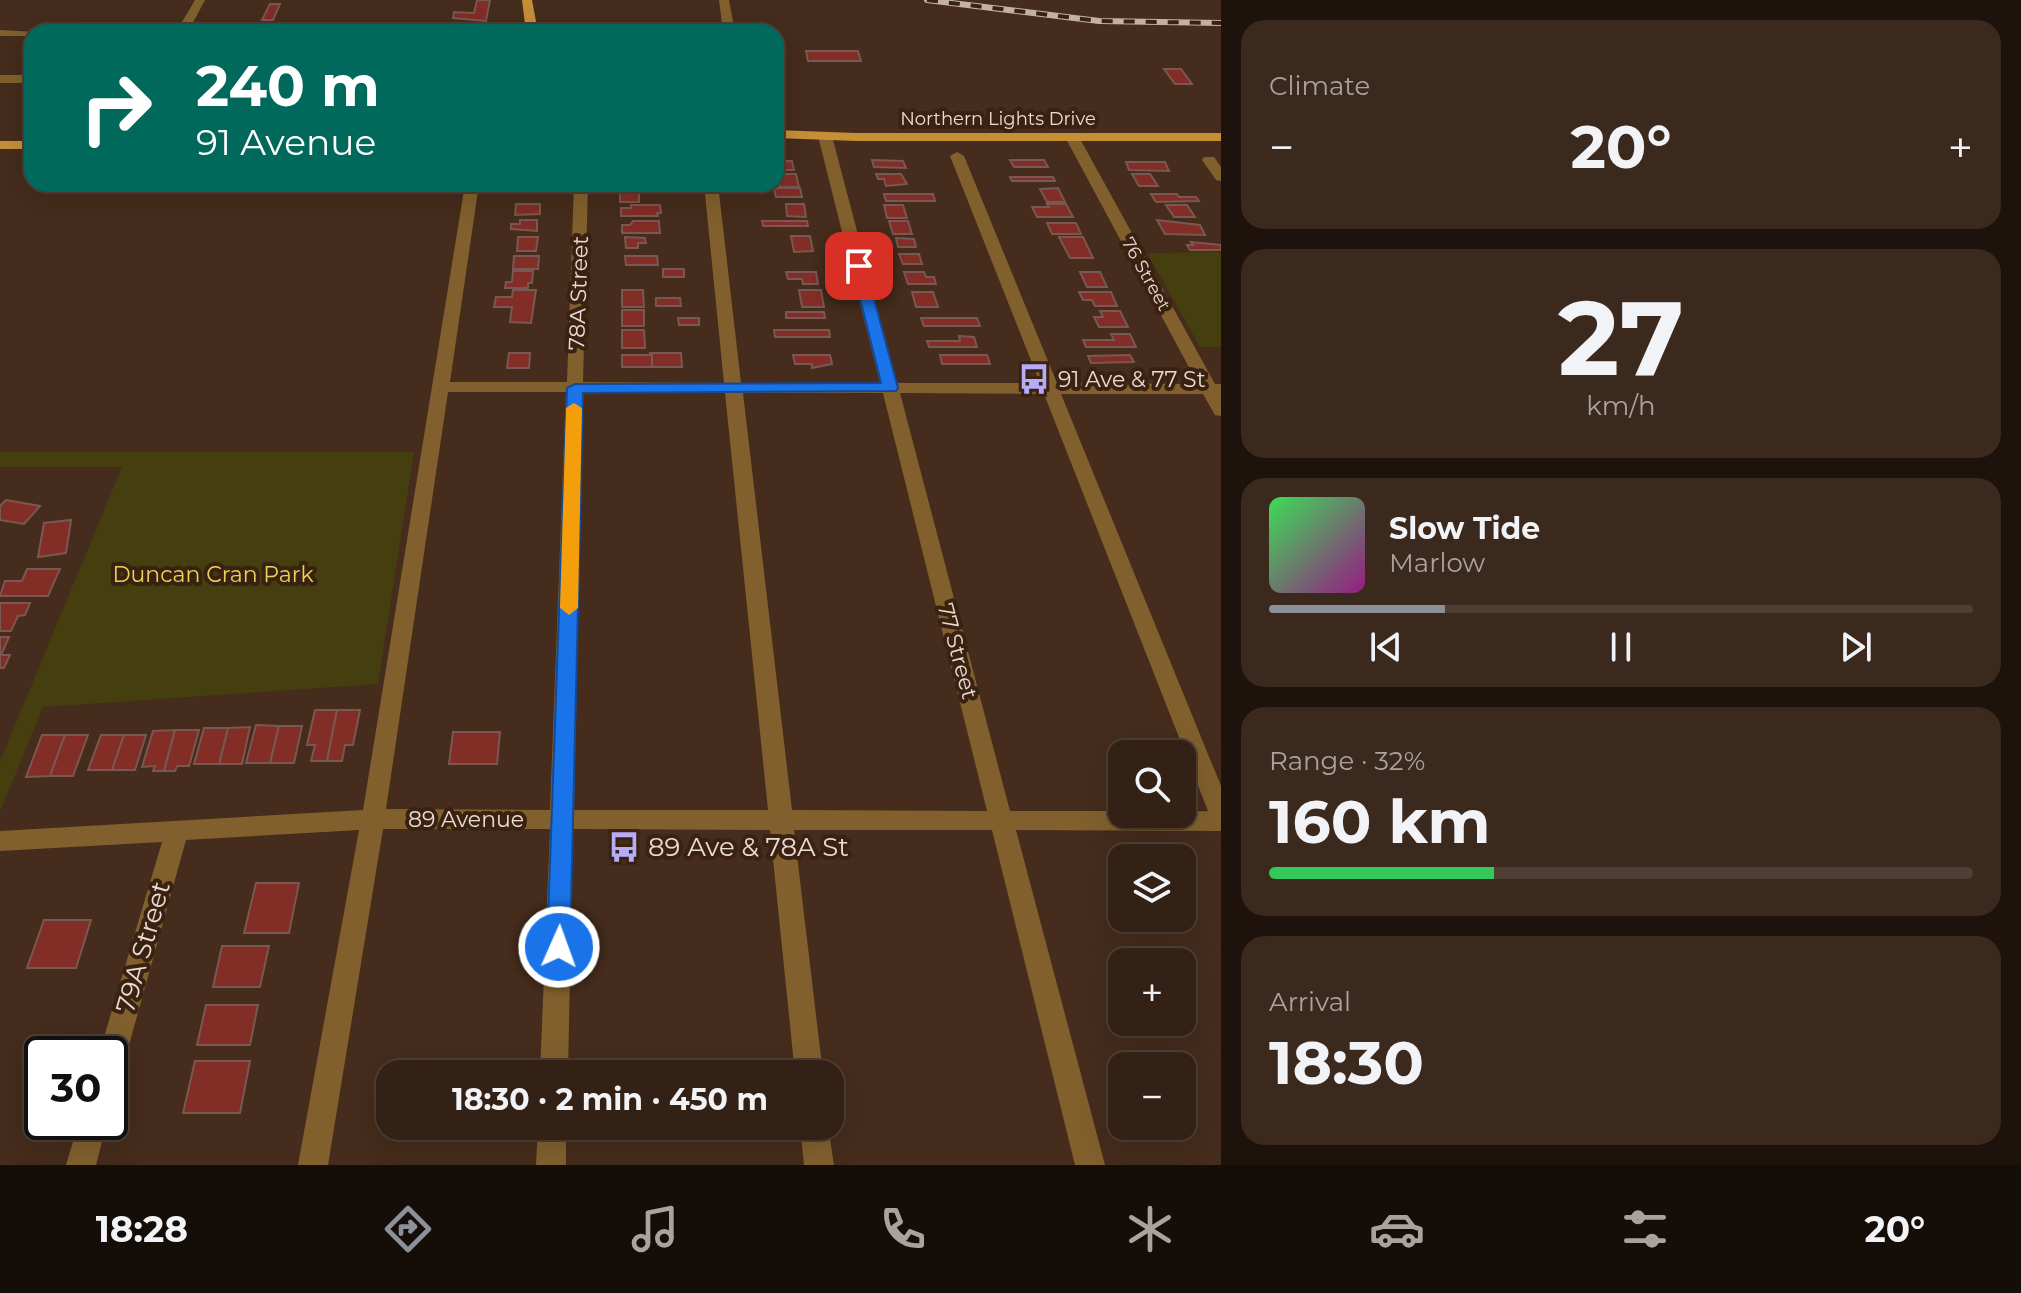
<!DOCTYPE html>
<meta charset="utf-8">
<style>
:root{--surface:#342115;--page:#3c291e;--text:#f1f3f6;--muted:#a9a3a0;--line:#4e3e34;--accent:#8c9099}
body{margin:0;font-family:Montserrat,sans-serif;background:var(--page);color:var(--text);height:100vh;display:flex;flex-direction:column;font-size:30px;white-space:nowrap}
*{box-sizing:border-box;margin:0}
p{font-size:26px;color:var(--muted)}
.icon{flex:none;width:44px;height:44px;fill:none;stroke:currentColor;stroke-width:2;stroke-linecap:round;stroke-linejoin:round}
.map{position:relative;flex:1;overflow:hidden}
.drawer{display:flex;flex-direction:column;gap:20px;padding:20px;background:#1d120c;width:800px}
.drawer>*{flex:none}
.top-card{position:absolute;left:24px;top:24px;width:760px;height:168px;border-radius:24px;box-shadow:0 8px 32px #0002,0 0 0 2px var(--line);background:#00695c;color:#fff;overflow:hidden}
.fabs{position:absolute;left:1108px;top:740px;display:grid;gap:16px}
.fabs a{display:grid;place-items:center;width:88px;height:88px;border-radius:16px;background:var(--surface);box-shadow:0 8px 32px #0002,0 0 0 2px var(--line);font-size:40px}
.speed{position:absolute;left:24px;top:1036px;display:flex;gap:16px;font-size:40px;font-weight:700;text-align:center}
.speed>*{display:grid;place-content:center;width:104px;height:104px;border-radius:50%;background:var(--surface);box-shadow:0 8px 32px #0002,0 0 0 2px var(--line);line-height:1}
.speed .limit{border:4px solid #111;border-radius:12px;background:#fff;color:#111}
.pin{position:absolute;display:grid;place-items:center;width:68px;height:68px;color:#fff;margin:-34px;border-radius:16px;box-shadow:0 4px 12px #0006}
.me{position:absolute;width:88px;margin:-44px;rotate:2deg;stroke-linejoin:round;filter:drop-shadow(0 0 6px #0008)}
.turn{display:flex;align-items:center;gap:28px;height:168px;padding:0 40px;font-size:36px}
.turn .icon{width:104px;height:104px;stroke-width:2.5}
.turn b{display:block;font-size:56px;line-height:68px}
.big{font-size:60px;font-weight:700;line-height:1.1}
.drawer .tile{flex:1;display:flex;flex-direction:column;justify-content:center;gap:12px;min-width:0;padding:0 28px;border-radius:24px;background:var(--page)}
.drawer .dial{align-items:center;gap:0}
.dial b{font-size:104px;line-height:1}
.song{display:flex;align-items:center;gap:24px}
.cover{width:96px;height:96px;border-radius:12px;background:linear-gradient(135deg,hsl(130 70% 55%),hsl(310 70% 35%))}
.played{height:8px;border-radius:4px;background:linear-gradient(90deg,var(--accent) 25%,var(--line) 25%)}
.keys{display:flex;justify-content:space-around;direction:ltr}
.heat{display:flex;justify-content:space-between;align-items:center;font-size:44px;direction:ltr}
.charge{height:12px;border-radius:6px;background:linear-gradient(90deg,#34c759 32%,var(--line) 0)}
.trip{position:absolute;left:376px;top:1060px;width:468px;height:80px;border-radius:24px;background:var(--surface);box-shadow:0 8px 32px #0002,0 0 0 2px var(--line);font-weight:700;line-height:80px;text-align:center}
.tab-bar{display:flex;height:128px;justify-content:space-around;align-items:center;background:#150d08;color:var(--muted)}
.tab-bar .icon{width:56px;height:56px}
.tab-bar .selected{color:var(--accent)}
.tab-bar b{font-size:36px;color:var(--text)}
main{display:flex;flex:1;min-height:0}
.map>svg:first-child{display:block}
</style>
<main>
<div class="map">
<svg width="1221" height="1165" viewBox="0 0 1221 1165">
<rect width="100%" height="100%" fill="#452c1c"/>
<g fill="#453e0e">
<polygon points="1221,252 1221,347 1200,347 1147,253"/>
<polygon points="0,452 414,452 378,684 43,707 0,812 0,761 122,467 0,467"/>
</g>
<g fill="#822d26" stroke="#795752" stroke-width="2">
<polygon points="477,0 490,0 486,21 453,18 454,12 474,13"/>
<polygon points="270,4 280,4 273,20 262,20"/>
<polygon points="806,51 858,51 861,61 808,61"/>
<polygon points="1164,69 1181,69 1192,84 1175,84"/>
<polygon points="872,160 903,161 906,168 874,167"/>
<polygon points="1010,160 1044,160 1048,167 1014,167"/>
<polygon points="776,161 792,161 794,170 776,170"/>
<polygon points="1126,162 1165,162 1169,171 1129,170"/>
<polygon points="777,174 796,174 799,187 780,187"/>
<polygon points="876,174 901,174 907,184 886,186 884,179 878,179"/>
<polygon points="1132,174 1150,174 1158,186 1139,186"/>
<polygon points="1010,177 1053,177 1055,181 1012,181"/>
<polygon points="774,188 800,188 802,197 776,197"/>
<polygon points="1058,188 1065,202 1047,202 1040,189"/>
<rect x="620" y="190" width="19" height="12"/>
<polygon points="884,194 933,194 935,201 886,201"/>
<polygon points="1151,194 1177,194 1179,197 1196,197 1199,201 1156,202"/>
<polygon points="516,204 540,204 540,214 515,215"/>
<polygon points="786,204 804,204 806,217 787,216"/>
<polygon points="1047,204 1066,204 1073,217 1037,217 1032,207 1049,207"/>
<polygon points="631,205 660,205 661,213 657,213 658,216 621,216 621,208 631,208"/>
<polygon points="884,205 903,205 907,218 887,218"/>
<polygon points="1166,205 1187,205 1195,217 1174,217"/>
<polygon points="520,220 537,220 537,231 511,229 511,224 520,224"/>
<polygon points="1157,220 1200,225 1205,235 1165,234"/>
<polygon points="633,221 659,221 660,233 622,233 622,225 630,225"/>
<polygon points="762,221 807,221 808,226 763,226"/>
<polygon points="889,221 908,221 912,234 893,234"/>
<polygon points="1047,223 1076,223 1081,234 1052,234"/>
<polygon points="791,236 810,236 813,251 794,252"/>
<polygon points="518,237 538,237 536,251 517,251"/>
<polygon points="625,237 645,238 646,243 638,243 638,248 626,248"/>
<polygon points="1059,237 1083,237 1093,258 1070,258"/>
<polygon points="896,238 914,239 916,247 898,247"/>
<polygon points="1191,242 1221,245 1221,250 1190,250 1187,245 1193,245"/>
<polygon points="899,254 919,254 922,264 903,264"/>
<polygon points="514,256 539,256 538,269 513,269"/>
<polygon points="625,256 657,256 658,265 626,265"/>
<rect x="663" y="269" width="21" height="8"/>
<polygon points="513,271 533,271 532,283 528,283 528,288 505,288 506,282 512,282"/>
<polygon points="786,272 816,272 818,284 803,284 802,279 788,279"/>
<polygon points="904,272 924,272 926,277 934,277 936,284 908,284"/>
<polygon points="1080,272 1100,272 1107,287 1087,287"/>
<polygon points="513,290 536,290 531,323 510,322 512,307 494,307 496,297 512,297"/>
<polygon points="622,290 643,290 644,307 622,307"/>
<polygon points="799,290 821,290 824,307 802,307"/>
<polygon points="912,292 933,292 938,307 916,307"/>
<polygon points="1079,292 1111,292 1117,306 1095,306 1092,300 1083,300"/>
<polygon points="656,298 680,298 681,306 656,306"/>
<rect x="622" y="310" width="22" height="16"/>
<polygon points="1100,311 1120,311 1128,327 1099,327 1094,317 1103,317"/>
<polygon points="786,312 824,312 825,318 786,318"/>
<polygon points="678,318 699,318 699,325 679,325"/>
<polygon points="921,318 977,318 980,326 924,326"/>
<polygon points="622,330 644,330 645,348 622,348"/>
<polygon points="774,330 829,330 830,337 775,337"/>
<polygon points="1111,334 1130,334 1136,347 1086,347 1083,340 1114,340"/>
<polygon points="959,336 974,337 977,347 929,347 927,341 960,341"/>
<polygon points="509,353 530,353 529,368 507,368"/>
<polygon points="650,353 681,353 682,367 652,367"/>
<rect x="622" y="355" width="30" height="12"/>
<polygon points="793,355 830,355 832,364 812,368 812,364 795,364"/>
<polygon points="940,355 987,355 990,364 942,364"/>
<polygon points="1130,355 1134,362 1091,363 1088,356"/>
<polygon points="6,500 40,506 24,524 0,520 0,506"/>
<polygon points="71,520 66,553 38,557 44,523"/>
<polygon points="27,569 60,569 48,596 0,596 5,581 22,581"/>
<polygon points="0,603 30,603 25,615 18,616 11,631 0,631"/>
<polygon points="0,637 9,637 1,655 10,655 4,668 0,668"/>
<polygon points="315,710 337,710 327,761 311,761 315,745 307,745"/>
<polygon points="337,710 360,710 353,745 345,745 342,761 327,761"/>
<polygon points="256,725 279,726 270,763 246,763"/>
<polygon points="279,726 302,726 294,763 270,763"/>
<polygon points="250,727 242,764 219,764 228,728"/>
<polygon points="204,728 228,728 219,764 194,764"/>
<polygon points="175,730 164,771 153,771 155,766 142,767 153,731"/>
<polygon points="175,730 199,730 189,766 177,766 175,771 164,771"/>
<polygon points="453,732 500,732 497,764 449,764"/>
<polygon points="42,735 65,735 50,776 26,777"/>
<polygon points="65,735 88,735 73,776 50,776"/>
<polygon points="101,735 124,735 112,770 88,770"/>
<polygon points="124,735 146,735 135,770 112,770"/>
<polygon points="256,883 299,883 289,933 244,933"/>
<polygon points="44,920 91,920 76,968 27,968"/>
<polygon points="222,946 269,946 260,987 213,987"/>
<polygon points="206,1005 258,1005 250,1045 197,1045"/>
<polygon points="195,1061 250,1061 240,1113 183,1113"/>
</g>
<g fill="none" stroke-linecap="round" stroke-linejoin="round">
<g fill="#81602d" fill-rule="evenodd">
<polygon points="195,0 205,0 188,32 176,32"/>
<polygon points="719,0 729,0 735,32 723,32"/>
<polygon points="467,28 472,32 350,32 356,29"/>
<polygon points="0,30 37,32 32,32 32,36 0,36"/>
<rect x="0" y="75" width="32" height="8"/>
<path d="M825,132L832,136L897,383H1040L950,156L957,152L964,156L1057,383L1198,384L1065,137L1072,133L1079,137L1215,384H1221V416L1215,415L1203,394H1061L1221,786V831L1016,830L1105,1165H1075L992,830H794L823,1074H795L770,830L573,829L568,1074H540L550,829H383L328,1165H298L359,830L186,840L124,1063L120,1072L110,1076V1054H99L162,842L0,851V831L363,810L465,184H479L450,382H567L574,184H588L583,382L724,383L704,184H718L741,383H880L818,136ZM448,392H566L550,810L386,809ZM583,392L725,393L768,810H574ZM743,393H883L987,811L792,810ZM900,393L1044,394L1208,811L1122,814V811H1010Z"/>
<polygon points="1204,157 1214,157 1221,167 1221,181 1216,180 1202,160"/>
<polygon points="79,1122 107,1122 96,1165 66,1165"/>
<polygon points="538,1126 566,1126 566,1165 536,1165"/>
<polygon points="800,1126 828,1126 834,1165 804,1165"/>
</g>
<g fill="#c58f36" fill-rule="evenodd">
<polygon points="522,0 532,0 538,32 526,32"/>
<polygon points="776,130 856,133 1221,133 1221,141 856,141 776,138"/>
<rect x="0" y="141" width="32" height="8"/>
</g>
<defs>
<polyline id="rail" points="927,0 1099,21 1221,23"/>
</defs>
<use href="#rail" stroke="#c4b1a6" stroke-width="6"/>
<use href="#rail" stroke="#3a2212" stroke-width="4" stroke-dasharray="11" stroke-linecap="butt"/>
</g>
<polygon fill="#1a73e8" stroke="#114b97" stroke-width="2" points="859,262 865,266 898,388 896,391 583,393 570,947 567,954 559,957 550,954 547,947 567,388 575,384 881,383 852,266"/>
<polygon fill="#f59e0b" points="574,403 582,408 578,608 569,615 560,608 566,408"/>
<defs>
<symbol id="bus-bare" viewBox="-9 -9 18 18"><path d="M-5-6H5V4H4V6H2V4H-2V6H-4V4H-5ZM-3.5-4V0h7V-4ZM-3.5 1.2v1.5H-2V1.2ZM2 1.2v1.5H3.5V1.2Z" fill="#b6acf8" stroke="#3a2212" stroke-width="2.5" paint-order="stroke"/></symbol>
</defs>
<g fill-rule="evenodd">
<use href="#bus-bare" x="1012" y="357" width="44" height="44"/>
<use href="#bus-bare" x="602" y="825" width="44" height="44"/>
</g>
<g text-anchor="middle" stroke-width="8" stroke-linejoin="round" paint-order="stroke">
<g font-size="18" fill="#ebdad0" stroke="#3a2212">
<text x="998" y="125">Northern Lights Drive</text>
<text transform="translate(1146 274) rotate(61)" y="6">76 Street</text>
</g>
<g font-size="22" fill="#ebdad0" stroke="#3a2212">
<text transform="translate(578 293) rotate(-88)" y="8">78A Street</text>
<text transform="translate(958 651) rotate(75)" y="8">77 Street</text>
<text x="466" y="827">89 Avenue</text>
</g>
<g font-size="22" fill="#ebdad0" stroke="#3a2212" text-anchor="start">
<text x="1058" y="387">91 Ave &amp; 77 St</text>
</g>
<g font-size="22" fill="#e7d552" stroke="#3a2212">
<text x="213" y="582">Duncan Cran Park</text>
</g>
<g font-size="26" fill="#ebdad0" stroke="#3a2212" text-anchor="start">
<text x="648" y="856">89 Ave &amp; 78A St</text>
</g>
<g font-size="26" fill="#ebdad0" stroke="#3a2212">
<text transform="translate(143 947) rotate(-74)" y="9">79A Street</text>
</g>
</g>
</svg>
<div class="fabs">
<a><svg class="icon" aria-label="search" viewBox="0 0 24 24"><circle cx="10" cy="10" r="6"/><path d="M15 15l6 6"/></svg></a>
<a><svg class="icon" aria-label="layers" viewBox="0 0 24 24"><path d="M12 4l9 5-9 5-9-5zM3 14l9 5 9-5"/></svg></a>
<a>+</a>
<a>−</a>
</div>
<div class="speed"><div class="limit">30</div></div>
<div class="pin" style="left:859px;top:266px;background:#d93025"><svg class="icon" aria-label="arrive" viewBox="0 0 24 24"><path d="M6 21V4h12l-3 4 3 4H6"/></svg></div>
<svg class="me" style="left:559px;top:947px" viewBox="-20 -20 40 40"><circle r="17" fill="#1a73e8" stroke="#fff" stroke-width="3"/><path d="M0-11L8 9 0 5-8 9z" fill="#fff"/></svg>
<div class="trip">18:30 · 2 min · 450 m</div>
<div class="top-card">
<div class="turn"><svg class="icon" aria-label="right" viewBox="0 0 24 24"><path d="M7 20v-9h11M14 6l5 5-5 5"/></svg><div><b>240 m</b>91 Avenue</div></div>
</div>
</div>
<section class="drawer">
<div class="tile"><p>Climate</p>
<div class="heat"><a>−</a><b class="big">20°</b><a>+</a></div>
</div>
<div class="tile dial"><b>27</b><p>km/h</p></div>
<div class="tile">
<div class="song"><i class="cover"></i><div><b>Slow Tide</b><p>Marlow</p></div></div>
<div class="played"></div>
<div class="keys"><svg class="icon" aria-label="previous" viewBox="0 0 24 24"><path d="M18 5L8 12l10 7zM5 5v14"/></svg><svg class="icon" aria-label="pause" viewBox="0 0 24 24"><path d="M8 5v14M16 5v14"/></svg><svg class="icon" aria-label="next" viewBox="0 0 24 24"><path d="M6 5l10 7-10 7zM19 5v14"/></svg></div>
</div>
<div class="tile"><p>Range · 32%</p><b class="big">160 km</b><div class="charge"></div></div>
<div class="tile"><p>Arrival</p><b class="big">18:30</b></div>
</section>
</main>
<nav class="tab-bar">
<b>18:28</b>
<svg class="icon selected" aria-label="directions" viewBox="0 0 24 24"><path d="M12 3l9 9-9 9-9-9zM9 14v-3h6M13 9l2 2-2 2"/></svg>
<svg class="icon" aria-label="music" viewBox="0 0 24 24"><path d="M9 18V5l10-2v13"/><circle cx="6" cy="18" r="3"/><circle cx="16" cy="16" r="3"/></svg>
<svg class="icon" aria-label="phone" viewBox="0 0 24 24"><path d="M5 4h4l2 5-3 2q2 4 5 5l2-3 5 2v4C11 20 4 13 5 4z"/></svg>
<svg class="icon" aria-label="climate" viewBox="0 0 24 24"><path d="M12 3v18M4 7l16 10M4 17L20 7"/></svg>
<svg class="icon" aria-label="car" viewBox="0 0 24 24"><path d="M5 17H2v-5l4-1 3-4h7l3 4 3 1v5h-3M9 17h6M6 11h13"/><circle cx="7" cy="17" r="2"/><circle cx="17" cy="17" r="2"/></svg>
<svg class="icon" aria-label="filters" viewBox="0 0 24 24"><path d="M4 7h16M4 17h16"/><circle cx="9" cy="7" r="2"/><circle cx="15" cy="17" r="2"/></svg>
<b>20°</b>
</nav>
